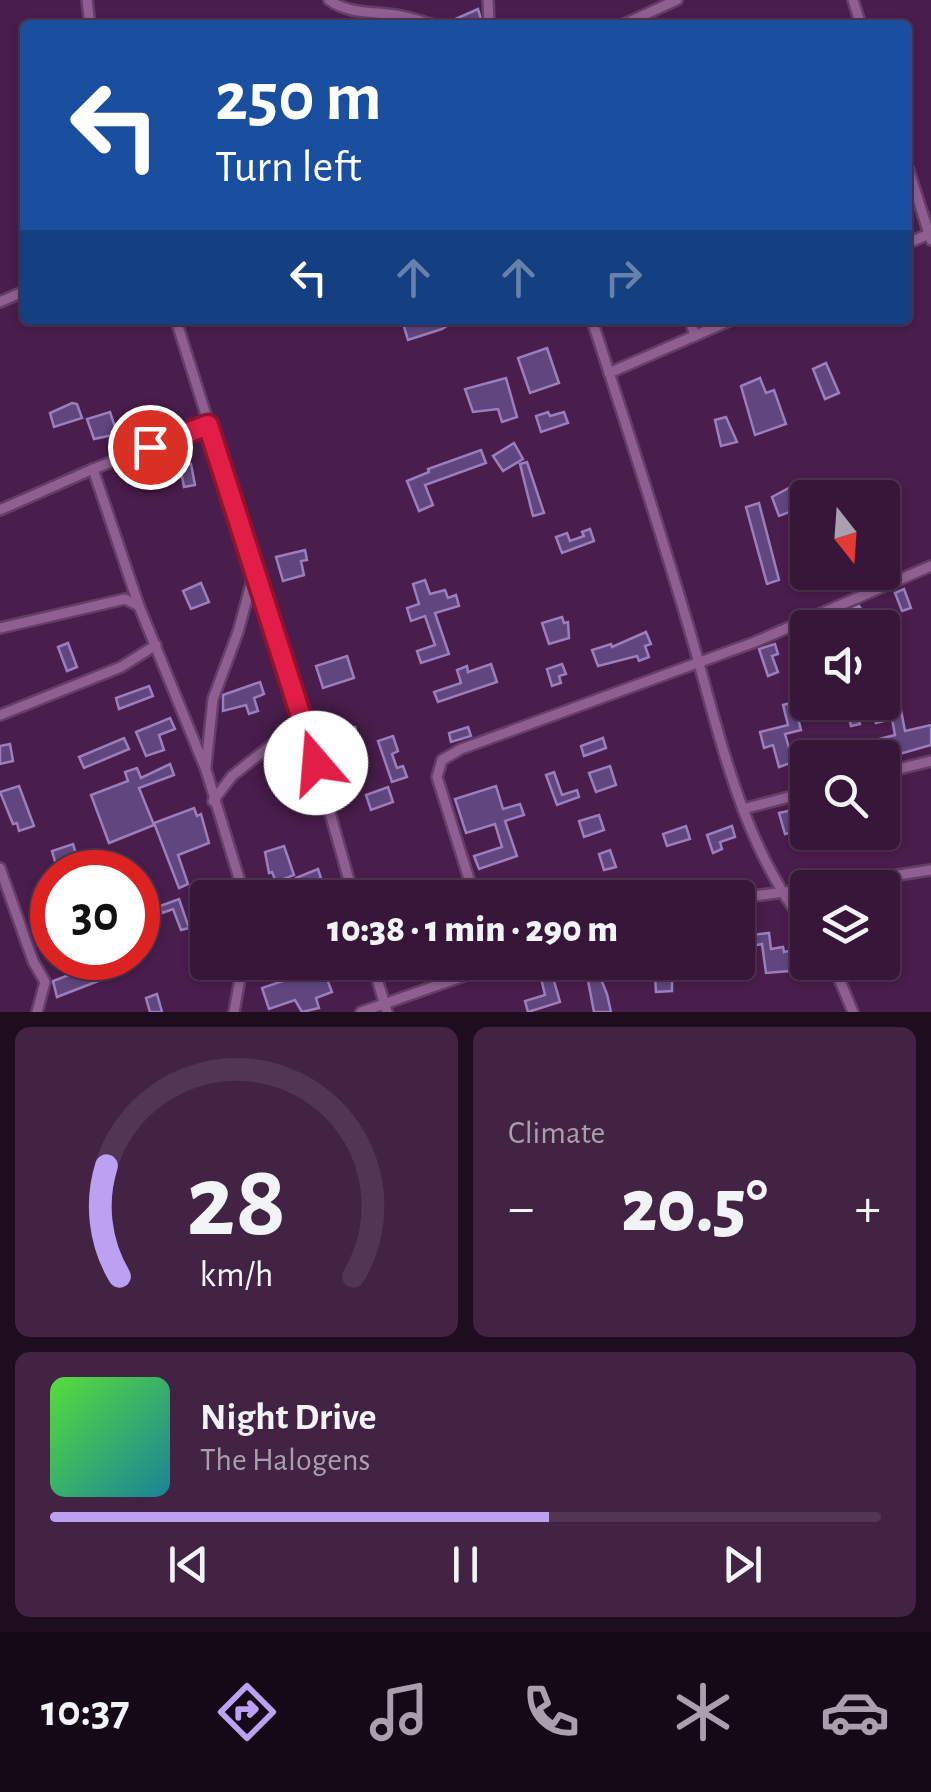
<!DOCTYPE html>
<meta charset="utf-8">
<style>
:root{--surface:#371639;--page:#422344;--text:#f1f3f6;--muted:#aa9fae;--line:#513553;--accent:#bca0f2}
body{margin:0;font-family:"Alegreya Sans",sans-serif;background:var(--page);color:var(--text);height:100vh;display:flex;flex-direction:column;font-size:38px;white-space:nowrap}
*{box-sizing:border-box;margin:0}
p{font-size:32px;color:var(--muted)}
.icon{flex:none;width:55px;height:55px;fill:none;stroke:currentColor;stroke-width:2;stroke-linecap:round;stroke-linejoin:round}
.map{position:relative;height:1012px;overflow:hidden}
.panel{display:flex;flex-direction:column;gap:15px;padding:15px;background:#1e0c1f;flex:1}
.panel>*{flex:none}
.top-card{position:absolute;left:20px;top:20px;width:892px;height:305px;border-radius:10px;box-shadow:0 2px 8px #0004,0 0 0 2px var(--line);background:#1a4fa0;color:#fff;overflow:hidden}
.needle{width:65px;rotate:163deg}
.controls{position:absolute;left:790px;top:480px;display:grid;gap:20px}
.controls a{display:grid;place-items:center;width:110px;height:110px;border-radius:10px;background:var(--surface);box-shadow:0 2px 8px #0004,0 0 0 2px var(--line);font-size:50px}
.speed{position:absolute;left:30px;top:850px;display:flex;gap:20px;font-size:50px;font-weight:700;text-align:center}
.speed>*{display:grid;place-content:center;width:130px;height:130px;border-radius:50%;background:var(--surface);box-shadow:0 2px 8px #0004,0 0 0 2px var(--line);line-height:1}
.speed .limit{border:15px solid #d22;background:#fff;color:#111}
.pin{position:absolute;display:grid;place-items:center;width:85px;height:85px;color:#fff;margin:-42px;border:5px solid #fff;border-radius:50%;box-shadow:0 2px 10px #0007}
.me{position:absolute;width:110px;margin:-55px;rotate:342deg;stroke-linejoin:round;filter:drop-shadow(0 0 8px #0008)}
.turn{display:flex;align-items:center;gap:35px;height:210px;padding:0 30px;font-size:45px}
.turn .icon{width:130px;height:130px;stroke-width:2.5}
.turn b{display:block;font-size:70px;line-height:85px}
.lanes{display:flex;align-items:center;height:95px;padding:0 30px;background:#0003;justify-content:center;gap:50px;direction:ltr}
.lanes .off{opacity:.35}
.big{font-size:75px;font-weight:800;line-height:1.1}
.panel .card{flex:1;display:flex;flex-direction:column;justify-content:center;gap:15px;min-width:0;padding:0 35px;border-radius:15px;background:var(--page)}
.panel .dial{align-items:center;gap:0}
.dial svg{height:260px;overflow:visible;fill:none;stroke:var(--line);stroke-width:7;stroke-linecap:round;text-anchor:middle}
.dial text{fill:var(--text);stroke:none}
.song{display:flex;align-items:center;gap:30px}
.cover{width:120px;height:120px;border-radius:15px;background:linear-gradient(135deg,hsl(110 70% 55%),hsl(190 70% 35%))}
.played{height:10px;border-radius:5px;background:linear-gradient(90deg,var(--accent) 60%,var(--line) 60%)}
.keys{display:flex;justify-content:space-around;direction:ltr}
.heat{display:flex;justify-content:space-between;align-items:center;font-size:55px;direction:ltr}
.panel .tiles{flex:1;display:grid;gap:15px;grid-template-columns:1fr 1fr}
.card:last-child{grid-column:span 2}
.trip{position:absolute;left:190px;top:880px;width:565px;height:100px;border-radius:10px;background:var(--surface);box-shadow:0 2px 8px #0004,0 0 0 2px var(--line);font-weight:800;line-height:100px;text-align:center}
.tabs{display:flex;height:160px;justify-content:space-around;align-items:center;background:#160917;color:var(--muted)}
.tabs .icon{width:70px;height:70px}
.tabs .active{color:var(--accent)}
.tabs b{font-size:45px;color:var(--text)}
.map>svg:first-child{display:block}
</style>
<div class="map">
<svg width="931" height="1012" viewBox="0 0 931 1012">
<rect width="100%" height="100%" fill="#491d4c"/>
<g fill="#60457e" stroke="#9b7ebc" stroke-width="2.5">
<polygon points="478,9 481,19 467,25 442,25"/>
<polygon points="402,320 456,320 442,329 408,340"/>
<polygon points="547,348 559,383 530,393 518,358"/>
<polygon points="826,363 839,393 825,399 813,369"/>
<polygon points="506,378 517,417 502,422 498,409 473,412 465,389"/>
<polygon points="760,378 766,393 774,390 786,424 755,435 741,386"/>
<polygon points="72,403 77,404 82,418 54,427 50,413"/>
<polygon points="110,412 116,430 112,432 113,435 94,439 87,419"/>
<polygon points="548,412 550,416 564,412 568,423 541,432 536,416"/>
<polygon points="726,417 737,442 721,446 715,420"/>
<polygon points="514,443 523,459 503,471 493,456"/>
<polygon points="481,450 486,463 425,485 433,505 419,511 407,481 429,472 428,469"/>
<polygon points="527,462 544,513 533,516 520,464"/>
<polygon points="191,464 195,485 184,487 180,466"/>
<polygon points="798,483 808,505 779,516 772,497"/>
<polygon points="759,503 779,580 767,584 746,507"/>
<polygon points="590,529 594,541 562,553 556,537 567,533 570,541 584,536 582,532"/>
<polygon points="305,550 307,560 301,561 304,575 283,581 276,557"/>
<polygon points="425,580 430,594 445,590 448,598 456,595 459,606 435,613 449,654 421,663 417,651 435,645 425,616 411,621 407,608 419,604 413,584"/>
<polygon points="201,583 209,602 191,609 183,591"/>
<polygon points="904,589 911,608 902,611 895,593"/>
<polygon points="859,606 864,613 866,628 855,628 850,610"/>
<polygon points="562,617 564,623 568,622 569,638 549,644 542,623"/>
<polygon points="646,632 651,644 645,646 649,657 639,661 637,656 598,666 592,650 611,644 612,647"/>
<polygon points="68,643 77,667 67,671 58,647"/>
<polygon points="775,644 778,654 772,656 778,672 768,676 759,649"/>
<polygon points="347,656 354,678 323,688 316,666"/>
<polygon points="491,664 497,682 438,702 434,692 461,683 457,670 467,666 468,672"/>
<polygon points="562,664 566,674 559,676 561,683 552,686 547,669"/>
<polygon points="260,682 264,694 254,698 258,711 249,714 246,705 223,711 223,695"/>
<polygon points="149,686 153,696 119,709 116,698"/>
<polygon points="884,701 886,708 900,705 905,731 931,725 931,745 882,759 876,758 872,741 895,735 892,719 876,723 874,714 858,718 860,724 851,726 847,710"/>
<polygon points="794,702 801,730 785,734 793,762 779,767 773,745 764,748 760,732 788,725 783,705"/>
<polygon points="170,718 175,729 159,735 164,750 146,756 136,732"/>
<polygon points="342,724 344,730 355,727 357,735 334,745 329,728"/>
<polygon points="468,727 471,736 451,742 449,733"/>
<polygon points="393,736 398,751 392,754 397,768 403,766 407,777 392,782 378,741"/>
<polygon points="124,738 129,749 84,768 79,757"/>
<polygon points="603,738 606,748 584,756 581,746"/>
<polygon points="10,744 13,761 0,764 0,746"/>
<polygon points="170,764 174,775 139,788 154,825 109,843 91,795 128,781 125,772 137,768 141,778"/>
<polygon points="610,766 616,785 596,792 589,773"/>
<polygon points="554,772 562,795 577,790 579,797 557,805 546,775"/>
<polygon points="19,786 34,826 19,831 17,823 13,824 0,792"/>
<polygon points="496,786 503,809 520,804 524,815 505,821 517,856 479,869 474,856 502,847 495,824 466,833 455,799"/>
<polygon points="388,787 393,802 371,810 366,795"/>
<polygon points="194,808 197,816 201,814 209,843 178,855 188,884 179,888 154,823"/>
<polygon points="788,811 793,812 798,831 785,834 779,813"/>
<polygon points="599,815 604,830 584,837 579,821"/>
<polygon points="686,826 690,839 667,846 663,834"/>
<polygon points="732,826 735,837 720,842 722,849 713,853 707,835"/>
<polygon points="73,844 78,861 57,868 52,851"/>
<polygon points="284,846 294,875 276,882 272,872 269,873 265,852"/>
<polygon points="610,850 616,867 604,870 599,854"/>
<polygon points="318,869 321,878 314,881 320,898 304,898 296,878"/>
<polygon points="179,899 189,928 181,930 173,909 162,913 160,906"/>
<polygon points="769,933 771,949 783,947 784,952 799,949 802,970 766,973 762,944 752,946 751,935"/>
<polygon points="114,958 128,958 132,968 57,997 53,981"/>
<polygon points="280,962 306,962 307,967 321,962 355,964 325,974 332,992 316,998 319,1008 302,1012 295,1000 269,1009 262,988 286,980"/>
<polygon points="550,967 560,1002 528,1012 525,1001 545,995 539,970"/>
<polygon points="596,967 607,994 611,1012 594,1012 586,970"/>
<polygon points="672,975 672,991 656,992 655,976"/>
<polygon points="157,994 162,1012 150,1012 146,998"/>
</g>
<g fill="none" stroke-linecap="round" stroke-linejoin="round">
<defs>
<g id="minor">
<polyline points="87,0 90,25"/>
<path d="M329,0C349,15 377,11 401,16C412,18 423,22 434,25"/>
<polyline points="488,0 489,25"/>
<polyline points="853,0 861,25"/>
<polyline points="622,25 677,0"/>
<polyline points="908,168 931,240"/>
<polyline points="908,243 929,234"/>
<polyline points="0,302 25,291"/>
<polyline points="176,320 316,763 354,898"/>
<path d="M592,320C625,421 658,523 688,625C719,729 739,842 808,928"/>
<polyline points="690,320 695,336"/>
<polyline points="609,373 731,320"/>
<polyline points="93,469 139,606 206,770 245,898"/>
<polyline points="0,510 93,469 208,425"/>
<polyline points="0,628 125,599 139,606"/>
<polyline points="0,715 121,667 156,645"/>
<polyline points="206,766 213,699 238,632 254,573"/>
<polyline points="882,773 931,761"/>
<polyline points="213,801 232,776 302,721"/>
<polyline points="743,809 808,792"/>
<polyline points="0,868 33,961 45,982 37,1012"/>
<polyline points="815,888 931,870"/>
<polyline points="475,898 437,777 442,760 461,749 755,642 931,566"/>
<polyline points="738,898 808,889"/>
<polyline points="372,962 387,1012"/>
<polyline points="832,962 853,1012"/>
<polyline points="234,1012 243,962"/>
<polyline points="361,1012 504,962"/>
</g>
</defs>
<use href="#minor" stroke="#643e66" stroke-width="14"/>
<use href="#minor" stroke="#8f5f91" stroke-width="9"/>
</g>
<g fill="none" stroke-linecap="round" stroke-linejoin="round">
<defs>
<polyline id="route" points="150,447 208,425 316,763"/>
</defs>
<use href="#route" stroke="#92132f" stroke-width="25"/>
<use href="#route" stroke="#e11d48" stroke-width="18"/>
</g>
</svg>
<div class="controls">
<a><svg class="needle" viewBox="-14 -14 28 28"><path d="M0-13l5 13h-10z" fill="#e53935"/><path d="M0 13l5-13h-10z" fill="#aa9fae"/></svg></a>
<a><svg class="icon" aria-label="sound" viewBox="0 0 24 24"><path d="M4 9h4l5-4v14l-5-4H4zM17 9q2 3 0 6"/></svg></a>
<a><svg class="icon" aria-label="search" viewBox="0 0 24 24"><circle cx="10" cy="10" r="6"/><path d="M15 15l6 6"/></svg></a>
<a><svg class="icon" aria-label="layers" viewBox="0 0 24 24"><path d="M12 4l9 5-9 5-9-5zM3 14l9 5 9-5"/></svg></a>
</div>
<div class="speed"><div class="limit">30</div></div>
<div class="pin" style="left:150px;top:447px;background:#d93025"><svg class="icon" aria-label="arrive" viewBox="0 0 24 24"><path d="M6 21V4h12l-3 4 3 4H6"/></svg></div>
<svg class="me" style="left:316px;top:763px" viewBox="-20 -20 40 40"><circle r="19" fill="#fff"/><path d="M0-13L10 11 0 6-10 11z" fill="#e11d48"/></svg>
<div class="trip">10:38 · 1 min · 290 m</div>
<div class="top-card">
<div class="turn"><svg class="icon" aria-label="left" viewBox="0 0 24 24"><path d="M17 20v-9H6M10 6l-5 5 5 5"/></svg><div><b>250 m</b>Turn left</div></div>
<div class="lanes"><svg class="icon" aria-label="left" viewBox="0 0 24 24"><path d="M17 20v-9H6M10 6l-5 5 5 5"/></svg><svg class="icon off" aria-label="ahead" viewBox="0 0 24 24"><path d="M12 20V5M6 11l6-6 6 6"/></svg><svg class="icon off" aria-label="ahead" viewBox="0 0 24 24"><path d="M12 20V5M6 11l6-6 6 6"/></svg><svg class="icon off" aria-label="right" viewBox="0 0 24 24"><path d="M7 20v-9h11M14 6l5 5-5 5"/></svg></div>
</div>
</div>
<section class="panel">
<div class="tiles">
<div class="card dial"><svg viewBox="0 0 100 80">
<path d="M14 69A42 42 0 1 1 86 69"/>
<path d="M14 69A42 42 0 0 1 10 35" stroke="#bca0f2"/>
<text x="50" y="56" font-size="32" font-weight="700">28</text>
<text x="50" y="72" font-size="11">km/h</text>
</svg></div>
<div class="card"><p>Climate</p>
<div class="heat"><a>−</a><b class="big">20.5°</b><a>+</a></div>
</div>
<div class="card">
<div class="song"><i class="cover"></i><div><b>Night Drive</b><p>The Halogens</p></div></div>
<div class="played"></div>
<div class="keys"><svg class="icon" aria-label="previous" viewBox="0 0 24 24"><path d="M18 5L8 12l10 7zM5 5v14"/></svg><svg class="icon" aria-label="pause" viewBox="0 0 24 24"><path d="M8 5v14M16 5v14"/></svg><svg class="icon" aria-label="next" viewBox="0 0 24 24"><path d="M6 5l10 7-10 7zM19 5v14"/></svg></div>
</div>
</div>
</section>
<nav class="tabs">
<b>10:37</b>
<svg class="icon active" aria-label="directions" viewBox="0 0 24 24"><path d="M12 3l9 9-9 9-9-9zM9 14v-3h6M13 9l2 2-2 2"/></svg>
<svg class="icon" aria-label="music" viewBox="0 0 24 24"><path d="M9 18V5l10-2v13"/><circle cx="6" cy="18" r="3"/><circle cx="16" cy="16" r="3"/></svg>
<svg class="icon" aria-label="phone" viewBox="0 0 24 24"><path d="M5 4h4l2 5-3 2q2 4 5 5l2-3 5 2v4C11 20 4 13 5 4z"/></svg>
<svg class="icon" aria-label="climate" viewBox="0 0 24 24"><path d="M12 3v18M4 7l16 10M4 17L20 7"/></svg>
<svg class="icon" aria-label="car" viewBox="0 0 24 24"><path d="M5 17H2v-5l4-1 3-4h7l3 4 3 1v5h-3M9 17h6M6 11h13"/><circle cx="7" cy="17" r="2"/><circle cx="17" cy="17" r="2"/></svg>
</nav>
